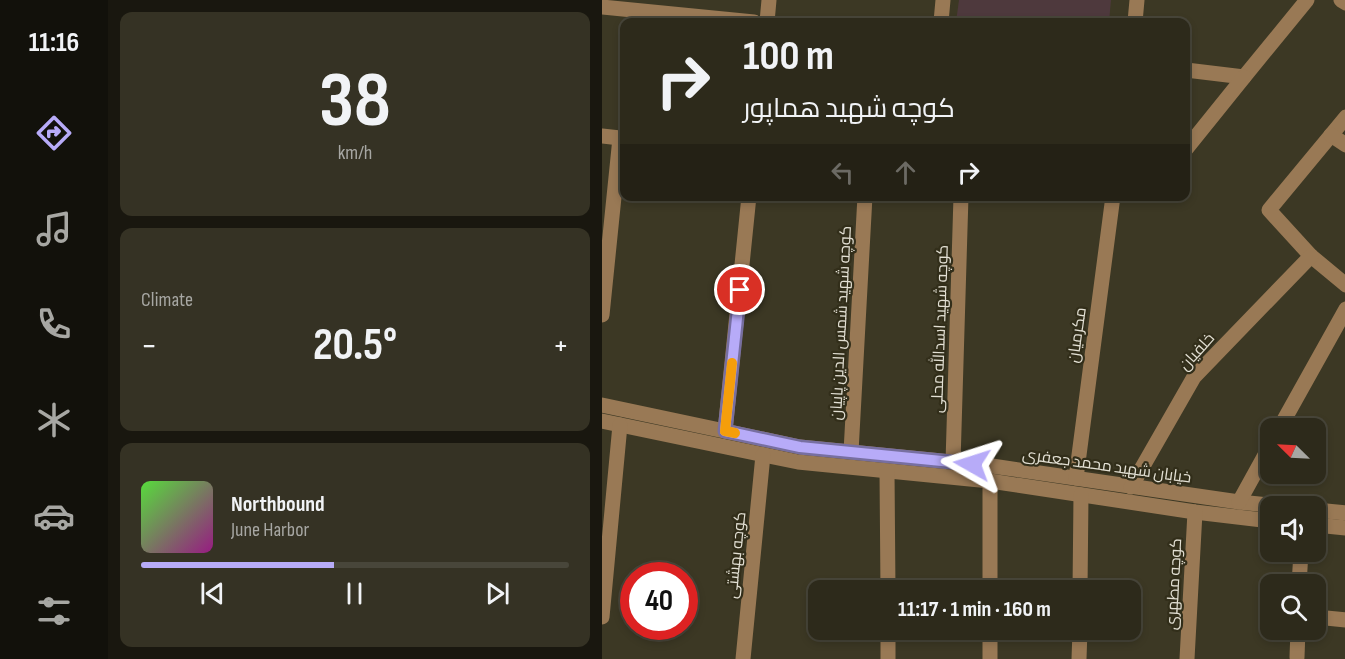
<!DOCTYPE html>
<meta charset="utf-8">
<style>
:root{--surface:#2d2a1b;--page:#353224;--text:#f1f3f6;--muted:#a7a7a3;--line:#48463a;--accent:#b7abf8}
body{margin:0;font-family:"Sofia Sans Condensed",Cairo,sans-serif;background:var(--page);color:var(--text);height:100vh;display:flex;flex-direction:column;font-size:22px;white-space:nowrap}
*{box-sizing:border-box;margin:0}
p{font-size:20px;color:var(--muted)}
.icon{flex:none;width:33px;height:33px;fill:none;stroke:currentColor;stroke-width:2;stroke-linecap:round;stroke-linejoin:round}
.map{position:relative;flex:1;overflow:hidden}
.details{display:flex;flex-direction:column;gap:12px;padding:12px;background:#19170f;width:494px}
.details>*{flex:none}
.guide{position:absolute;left:18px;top:18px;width:570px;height:183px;border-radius:12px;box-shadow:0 3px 9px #0003,0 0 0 2px var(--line);background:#2d2a1b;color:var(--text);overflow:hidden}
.needle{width:39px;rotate:294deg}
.tools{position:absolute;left:658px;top:418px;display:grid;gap:12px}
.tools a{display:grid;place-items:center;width:66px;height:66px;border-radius:12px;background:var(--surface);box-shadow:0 3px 9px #0003,0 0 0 2px var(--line);font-size:30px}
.speed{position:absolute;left:18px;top:562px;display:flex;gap:12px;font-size:30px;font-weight:700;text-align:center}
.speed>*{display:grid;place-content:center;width:78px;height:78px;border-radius:50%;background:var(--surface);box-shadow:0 3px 9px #0003,0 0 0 2px var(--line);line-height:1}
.speed .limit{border:9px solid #d22;background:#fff;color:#111}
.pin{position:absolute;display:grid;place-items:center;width:51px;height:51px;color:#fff;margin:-26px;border:3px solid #fff;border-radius:50%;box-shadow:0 2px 6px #0007}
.me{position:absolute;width:66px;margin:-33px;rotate:276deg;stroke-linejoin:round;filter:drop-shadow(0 0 4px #0008)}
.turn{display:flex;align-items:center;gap:21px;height:126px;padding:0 24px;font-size:27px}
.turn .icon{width:78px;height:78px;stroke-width:2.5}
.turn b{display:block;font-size:42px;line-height:51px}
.lanes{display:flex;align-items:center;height:57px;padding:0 24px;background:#0003;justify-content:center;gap:30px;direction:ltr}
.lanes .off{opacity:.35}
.big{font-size:45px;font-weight:700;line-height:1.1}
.details .tile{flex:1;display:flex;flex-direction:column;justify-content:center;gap:9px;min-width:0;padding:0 21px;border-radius:12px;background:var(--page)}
.details .dial{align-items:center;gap:0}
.dial b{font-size:78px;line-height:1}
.song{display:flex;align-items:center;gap:18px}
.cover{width:72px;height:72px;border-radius:9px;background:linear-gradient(135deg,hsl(110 70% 55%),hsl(310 70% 35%))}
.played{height:6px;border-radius:3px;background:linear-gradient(90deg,var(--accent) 45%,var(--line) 45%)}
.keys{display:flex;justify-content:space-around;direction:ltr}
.heat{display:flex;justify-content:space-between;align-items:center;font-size:33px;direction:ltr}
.trip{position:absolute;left:206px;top:580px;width:333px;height:60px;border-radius:12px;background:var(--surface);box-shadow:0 3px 9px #0003,0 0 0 2px var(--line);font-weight:700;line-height:60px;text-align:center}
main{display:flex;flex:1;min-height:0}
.menu{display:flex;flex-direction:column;width:108px;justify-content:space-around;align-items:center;background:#12110b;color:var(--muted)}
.menu .icon{width:42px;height:42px}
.menu .current{color:var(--accent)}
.menu b{font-size:27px;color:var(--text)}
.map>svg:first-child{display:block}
</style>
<main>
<nav class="menu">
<b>11:16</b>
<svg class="icon current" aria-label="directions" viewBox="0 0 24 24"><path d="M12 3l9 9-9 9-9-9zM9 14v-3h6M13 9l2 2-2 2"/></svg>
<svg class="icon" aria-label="music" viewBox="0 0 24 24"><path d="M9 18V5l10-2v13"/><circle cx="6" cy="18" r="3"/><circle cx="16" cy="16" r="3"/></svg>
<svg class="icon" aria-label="phone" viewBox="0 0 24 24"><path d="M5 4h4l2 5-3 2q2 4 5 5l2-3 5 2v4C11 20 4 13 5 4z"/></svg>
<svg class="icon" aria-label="climate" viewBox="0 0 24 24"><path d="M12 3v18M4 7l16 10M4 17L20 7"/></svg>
<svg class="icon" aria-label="car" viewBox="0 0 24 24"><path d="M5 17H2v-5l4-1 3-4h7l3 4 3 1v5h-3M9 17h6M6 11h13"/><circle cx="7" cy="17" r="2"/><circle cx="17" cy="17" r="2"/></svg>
<svg class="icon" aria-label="filters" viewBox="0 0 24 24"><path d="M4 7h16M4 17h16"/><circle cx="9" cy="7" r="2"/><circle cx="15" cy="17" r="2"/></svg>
</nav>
<section class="details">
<div class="tile dial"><b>38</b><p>km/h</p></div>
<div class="tile"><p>Climate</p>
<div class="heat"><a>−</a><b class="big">20.5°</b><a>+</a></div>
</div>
<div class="tile">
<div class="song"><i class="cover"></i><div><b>Northbound</b><p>June Harbor</p></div></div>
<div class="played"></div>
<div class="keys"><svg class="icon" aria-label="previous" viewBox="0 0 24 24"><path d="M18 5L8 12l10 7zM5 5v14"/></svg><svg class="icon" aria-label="pause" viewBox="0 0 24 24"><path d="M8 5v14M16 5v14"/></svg><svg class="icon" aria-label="next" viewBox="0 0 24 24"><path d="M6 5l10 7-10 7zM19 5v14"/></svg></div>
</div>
</section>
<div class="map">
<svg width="744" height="659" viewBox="0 0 744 659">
<rect width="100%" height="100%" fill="#3c3824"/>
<polygon fill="#4e393d" points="357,0 509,0 507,22 354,22"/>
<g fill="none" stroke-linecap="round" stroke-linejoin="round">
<g stroke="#997955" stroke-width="15">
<polyline points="739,0 744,3"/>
<polyline points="0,7 152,22"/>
<polyline points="165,22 167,0"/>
<polyline points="339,22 341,0"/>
<polyline points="533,22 535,0"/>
<polyline points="584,70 642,77 705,0"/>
<polyline points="744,117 667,210 709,256 744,285"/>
<polyline points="729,135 744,145"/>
<polyline points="0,136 18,138 0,315"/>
<polyline points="584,149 642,77"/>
<polyline points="0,405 198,447 390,466 637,502 686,507"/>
<polyline points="0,421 196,462 388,481 593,512 669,521"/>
<polyline points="677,429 744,309"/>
<polyline points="123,431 147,196"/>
<polyline points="249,452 263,196"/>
<polyline points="351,462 359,196"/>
<polyline points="285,471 286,591"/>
<polyline points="474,478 511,196"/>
<polyline points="388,481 388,591"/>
<polyline points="529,487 592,377 709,256"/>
<polyline points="637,502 669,444"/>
<polyline points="714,510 744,513"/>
<polyline points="714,525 744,528"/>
<polyline points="697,585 699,552"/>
<polyline points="478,591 479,495"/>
<polyline points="0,617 18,425"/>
<polyline points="714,617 744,620"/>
<polyline points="286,630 286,659"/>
<polyline points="388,630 388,659"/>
<polyline points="695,657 696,630"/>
<polyline points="141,659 161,455"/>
<polyline points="477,659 478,630"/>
<polyline points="585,659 593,512"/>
</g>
</g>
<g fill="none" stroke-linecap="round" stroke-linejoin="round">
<defs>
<polyline id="route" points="138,290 123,431 198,447 370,464"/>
</defs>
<use href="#route" stroke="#776fa1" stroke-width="15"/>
<use href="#route" stroke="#b7abf8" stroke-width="10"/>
<polyline stroke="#f59e0b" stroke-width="10" points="130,363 123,431 133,433"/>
</g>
<g text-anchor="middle" stroke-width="4.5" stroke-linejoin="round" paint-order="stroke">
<g font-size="16" fill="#e3e0d4" stroke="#322e1a">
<text transform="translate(238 323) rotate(-87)" y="6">کوچه شهید شمس الدین پاپیان</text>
<text transform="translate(337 329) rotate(-88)" y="6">کوچه شهید اسدالله محلی</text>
<text transform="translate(474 335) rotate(-82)" y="6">مکرمیان</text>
<text transform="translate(594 351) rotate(-48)" y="6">خلفیان</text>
<text transform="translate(505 465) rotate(8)" y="6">خیابان شهید محمد جعفری</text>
<text transform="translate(133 555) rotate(-84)" y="6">کوچه بهشتی</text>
<text transform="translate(571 584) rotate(-87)" y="6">کوچه مطهری</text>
</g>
</g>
</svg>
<div class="tools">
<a><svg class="needle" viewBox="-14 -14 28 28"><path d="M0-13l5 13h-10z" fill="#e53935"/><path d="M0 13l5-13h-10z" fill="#a7a7a3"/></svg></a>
<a><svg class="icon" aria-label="sound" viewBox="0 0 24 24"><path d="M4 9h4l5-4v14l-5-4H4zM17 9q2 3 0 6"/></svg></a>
<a><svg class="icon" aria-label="search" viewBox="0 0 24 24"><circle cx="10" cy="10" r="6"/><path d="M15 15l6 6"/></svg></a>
</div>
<div class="speed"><div class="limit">40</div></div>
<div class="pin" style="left:138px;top:290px;background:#d93025"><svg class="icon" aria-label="arrive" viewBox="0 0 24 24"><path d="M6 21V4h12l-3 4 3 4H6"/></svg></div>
<svg class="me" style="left:370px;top:464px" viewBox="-20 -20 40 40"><path d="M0-17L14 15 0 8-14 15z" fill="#b7abf8" stroke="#fff" stroke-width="4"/></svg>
<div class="trip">11:17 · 1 min · 160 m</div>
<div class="guide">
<div class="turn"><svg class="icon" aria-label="right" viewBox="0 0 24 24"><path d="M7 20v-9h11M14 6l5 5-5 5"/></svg><div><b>100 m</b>کوچه شهید هماپور</div></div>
<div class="lanes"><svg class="icon off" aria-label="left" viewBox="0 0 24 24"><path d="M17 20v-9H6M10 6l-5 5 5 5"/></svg><svg class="icon off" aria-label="ahead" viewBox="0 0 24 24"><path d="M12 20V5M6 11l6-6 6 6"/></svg><svg class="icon" aria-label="right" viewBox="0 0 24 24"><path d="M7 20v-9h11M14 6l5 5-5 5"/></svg></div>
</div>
</div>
</main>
